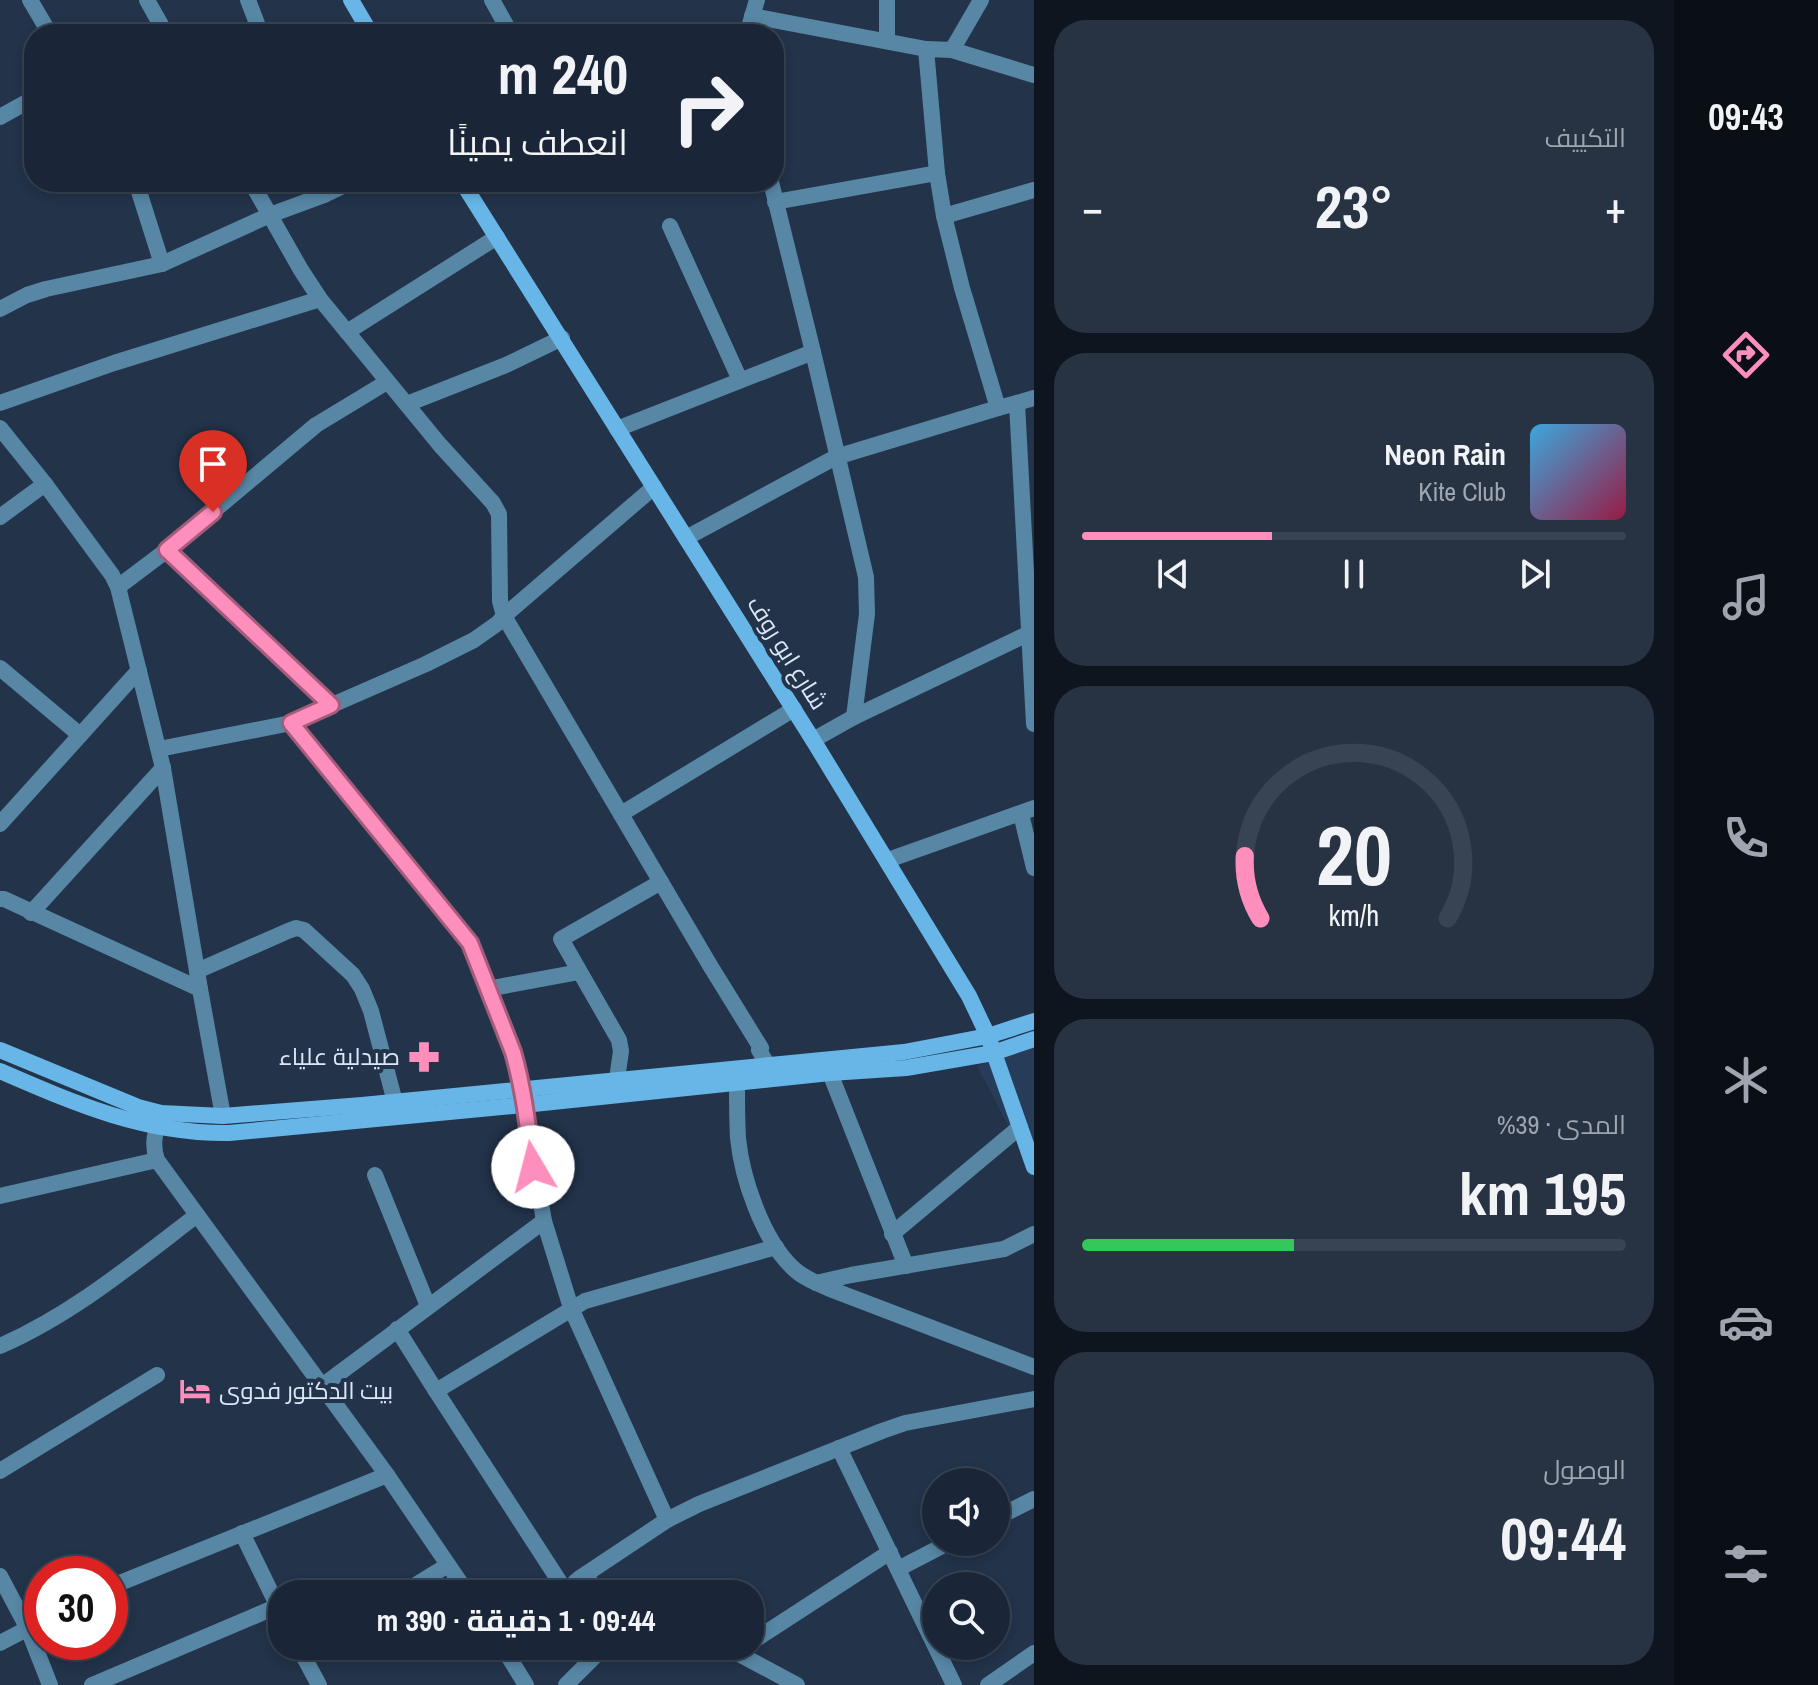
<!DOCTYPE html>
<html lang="ar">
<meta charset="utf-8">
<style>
:root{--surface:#1a2638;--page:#273243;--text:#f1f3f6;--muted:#9fa5ae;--line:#384353;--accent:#fe8ebc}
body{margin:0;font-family:"Archivo Narrow",Cairo,sans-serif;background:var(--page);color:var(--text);direction:rtl;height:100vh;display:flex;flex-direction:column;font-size:30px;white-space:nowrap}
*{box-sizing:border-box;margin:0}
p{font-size:26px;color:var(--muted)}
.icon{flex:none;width:44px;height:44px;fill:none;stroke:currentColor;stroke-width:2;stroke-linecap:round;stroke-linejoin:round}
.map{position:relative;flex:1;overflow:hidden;direction:ltr}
.details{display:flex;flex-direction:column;gap:20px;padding:20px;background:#0e151f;width:640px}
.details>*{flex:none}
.banner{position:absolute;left:24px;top:24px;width:760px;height:168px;border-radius:32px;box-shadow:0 4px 12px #0003,0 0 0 2px var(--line);direction:rtl;background:#1a2638;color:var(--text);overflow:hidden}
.controls{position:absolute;left:922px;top:1468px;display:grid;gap:16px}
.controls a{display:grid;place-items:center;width:88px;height:88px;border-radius:50%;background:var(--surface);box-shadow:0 4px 12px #0003,0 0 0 2px var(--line);font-size:40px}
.speed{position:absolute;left:24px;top:1556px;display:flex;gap:16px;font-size:40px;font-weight:700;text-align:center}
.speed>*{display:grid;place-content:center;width:104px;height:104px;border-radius:50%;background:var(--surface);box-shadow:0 4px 12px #0003,0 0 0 2px var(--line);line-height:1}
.speed .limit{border:12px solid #d22;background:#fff;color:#111}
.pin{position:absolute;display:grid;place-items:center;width:68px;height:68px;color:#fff;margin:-82px -34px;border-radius:50% 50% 50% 0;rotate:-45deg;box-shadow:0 0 8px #0007}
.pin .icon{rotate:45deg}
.me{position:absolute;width:88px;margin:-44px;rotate:352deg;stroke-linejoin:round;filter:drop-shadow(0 0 6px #0008)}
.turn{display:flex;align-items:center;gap:28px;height:168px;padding:0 24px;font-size:36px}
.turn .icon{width:104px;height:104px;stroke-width:2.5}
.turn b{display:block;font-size:56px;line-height:68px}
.big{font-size:60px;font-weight:700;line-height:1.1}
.details .card{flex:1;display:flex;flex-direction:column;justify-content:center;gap:12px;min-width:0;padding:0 28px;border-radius:32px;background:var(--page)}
.details .dial{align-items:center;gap:0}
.dial svg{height:208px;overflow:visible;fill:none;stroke:var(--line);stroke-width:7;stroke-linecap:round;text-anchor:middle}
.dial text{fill:var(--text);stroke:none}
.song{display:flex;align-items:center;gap:24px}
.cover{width:96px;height:96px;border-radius:12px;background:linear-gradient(135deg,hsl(200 70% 55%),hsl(340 70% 35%))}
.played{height:8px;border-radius:4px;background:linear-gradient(90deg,var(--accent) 35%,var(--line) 35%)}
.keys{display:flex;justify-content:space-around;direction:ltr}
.heat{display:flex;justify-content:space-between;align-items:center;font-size:44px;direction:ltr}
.charge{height:12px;border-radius:6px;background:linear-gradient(90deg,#34c759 39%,var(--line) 0)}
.trip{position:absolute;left:268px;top:1580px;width:496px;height:80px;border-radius:32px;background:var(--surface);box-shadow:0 4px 12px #0003,0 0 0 2px var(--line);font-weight:700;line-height:80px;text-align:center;direction:rtl}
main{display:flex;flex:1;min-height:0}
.dock{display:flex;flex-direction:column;width:144px;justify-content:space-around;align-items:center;background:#0a0f16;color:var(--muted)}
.dock .icon{width:56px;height:56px}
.dock .active{color:var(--accent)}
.dock b{font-size:36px;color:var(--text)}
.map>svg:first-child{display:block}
</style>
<main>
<nav class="dock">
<b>09:43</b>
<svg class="icon active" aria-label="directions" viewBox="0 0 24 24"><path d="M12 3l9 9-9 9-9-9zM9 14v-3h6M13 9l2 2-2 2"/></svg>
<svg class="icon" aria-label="music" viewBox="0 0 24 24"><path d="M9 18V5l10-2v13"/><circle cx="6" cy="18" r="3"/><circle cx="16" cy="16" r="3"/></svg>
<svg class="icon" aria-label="phone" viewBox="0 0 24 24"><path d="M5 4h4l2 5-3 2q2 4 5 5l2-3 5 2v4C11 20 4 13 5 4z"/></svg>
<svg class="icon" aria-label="climate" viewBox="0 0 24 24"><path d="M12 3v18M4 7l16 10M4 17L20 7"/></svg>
<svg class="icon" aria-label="car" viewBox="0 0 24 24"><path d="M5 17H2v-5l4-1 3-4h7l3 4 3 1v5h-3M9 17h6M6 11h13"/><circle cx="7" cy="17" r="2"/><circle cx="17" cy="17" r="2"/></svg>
<svg class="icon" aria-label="filters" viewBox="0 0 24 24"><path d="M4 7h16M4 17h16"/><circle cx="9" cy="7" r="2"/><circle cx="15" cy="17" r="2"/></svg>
</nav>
<section class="details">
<div class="card"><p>التكييف</p>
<div class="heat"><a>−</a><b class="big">23°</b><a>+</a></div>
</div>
<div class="card">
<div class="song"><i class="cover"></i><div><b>Neon Rain</b><p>Kite Club</p></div></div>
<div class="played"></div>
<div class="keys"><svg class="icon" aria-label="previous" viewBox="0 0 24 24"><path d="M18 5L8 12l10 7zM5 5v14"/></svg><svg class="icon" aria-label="pause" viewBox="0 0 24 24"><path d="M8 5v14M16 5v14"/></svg><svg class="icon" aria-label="next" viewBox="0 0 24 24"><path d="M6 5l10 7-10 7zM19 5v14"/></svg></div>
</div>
<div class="card dial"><svg viewBox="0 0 100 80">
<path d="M14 69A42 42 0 1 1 86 69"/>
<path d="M14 69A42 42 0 0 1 8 45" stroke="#fe8ebc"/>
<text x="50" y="56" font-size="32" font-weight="700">20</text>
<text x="50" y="72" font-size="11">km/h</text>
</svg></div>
<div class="card"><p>المدى · 39%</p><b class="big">195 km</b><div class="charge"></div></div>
<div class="card"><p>الوصول</p><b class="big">09:44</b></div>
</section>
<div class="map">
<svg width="1034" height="1685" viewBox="0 0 1034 1685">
<rect width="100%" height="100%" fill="#22334a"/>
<polygon fill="#273c59" points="1034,1046 1034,1176 977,1066"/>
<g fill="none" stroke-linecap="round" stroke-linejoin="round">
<g stroke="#5787a5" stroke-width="16">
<polyline points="30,0 50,34"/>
<polyline points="147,0 166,34"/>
<polyline points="248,0 261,34"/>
<polyline points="492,0 511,34"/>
<polyline points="752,16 926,49 952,50 1034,75"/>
<polyline points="747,34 757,0"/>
<polyline points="887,41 887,0"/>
<polyline points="926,49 937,173 944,216 962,288 998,408 1017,403 1034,724"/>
<polyline points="952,50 981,0"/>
<polyline points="0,117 34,98"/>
<polyline points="136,182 162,264"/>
<polyline points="251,182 301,270 320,299 440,445 493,503 499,514 500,601 504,616 711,967 761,1048 759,1050 767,1064 770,1078"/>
<polyline points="771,182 813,352 866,577 867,614 854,717 813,740"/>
<polyline points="324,195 351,182"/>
<polyline points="775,202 937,173"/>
<polyline points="944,216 1034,190"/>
<polyline points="670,226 740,380"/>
<polyline points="0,309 27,295 46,289 162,264 270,215 324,195 319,182"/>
<polyline points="347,332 497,237"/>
<polyline points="0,403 114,363 320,299"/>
<polyline points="1017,403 1034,398"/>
<polyline points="407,404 506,365 562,338"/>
<polyline points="0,428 45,484 112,575 118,587 163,768 200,989 223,1116"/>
<polyline points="617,429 813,352"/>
<polyline points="0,517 45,484"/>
<polyline points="686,538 836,457 998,408"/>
<polyline points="167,550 331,705"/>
<polyline points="118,587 167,550 316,425 387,382"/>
<polyline points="0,668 80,735"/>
<polyline points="854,717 1034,631"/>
<polyline points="291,723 464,934 474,952 518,1070 544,1221 571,1308 667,1520"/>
<polyline points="159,749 291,723 426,664 474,640 498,623 504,616 654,487"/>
<polyline points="621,814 794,709"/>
<polyline points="1021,814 1034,868"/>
<polyline points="0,824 139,670"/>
<polyline points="888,860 1034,808"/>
<polyline points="0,899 4,899 200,989"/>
<polyline points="31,913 163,768"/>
<polyline points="197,971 288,931 296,928 304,930 353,975 362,989 371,1011 395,1102"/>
<polyline points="487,989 579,972"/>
<polyline points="830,1073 906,1266"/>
<polyline points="617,1079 621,1051 619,1040 561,939 661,882"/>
<path d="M737,1083C737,1101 737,1120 738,1138C742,1179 763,1240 793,1268C803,1278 817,1283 830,1289L1034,1367"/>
<path d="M161,1113C156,1130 151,1143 157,1160L387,1475L468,1594"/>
<polyline points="375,1175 428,1306"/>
<polyline points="0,1196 157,1160"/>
<polyline points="892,1234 1020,1127"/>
<polyline points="816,1283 851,1275 1004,1249 1034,1234"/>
<polyline points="397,1329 436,1391"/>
<path d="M0,1346C73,1314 134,1263 197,1215"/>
<polyline points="322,1386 544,1221"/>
<polyline points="839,1448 954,1685"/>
<polyline points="0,1471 157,1375"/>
<polyline points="996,1518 1034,1499"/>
<polyline points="242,1533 282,1615"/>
<polyline points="898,1569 950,1542"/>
<polyline points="0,1576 28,1629 50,1685"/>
<polyline points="580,1578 667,1520 699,1504 882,1431 905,1423 1034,1399"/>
<polyline points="575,1582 580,1578 612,1594"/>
<polyline points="110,1587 387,1475"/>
<polyline points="565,1590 436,1391 585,1301 776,1247"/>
<polyline points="401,1594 448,1565"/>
<polyline points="0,1643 42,1621"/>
<polyline points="750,1643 890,1552"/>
<polyline points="298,1646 319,1685"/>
<polyline points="502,1646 526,1685"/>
<polyline points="724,1646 797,1685"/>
<polyline points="92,1685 278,1606"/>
<polyline points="566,1685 605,1646"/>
<polyline points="988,1685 1034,1653"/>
</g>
<g stroke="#67b6e7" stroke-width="16">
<polyline points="351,0 371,34"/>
<polyline points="462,182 813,740 969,996 988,1036 1034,1167"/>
<polyline points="0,1050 138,1107 161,1113 223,1116 362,1105 904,1052 988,1036 1034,1021"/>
<path d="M0,1071C76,1104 145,1134 229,1133L524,1105L830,1073L906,1068L993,1053L1034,1039"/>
</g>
</g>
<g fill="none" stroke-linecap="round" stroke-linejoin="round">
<defs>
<path id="route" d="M213,512L167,550L331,705L291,723L470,943L513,1052C524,1090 528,1129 533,1167"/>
</defs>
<use href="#route" stroke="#a55c7a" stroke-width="20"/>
<use href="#route" stroke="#fe8ebc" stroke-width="14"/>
</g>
<defs>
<symbol id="pharmacy-bare" viewBox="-9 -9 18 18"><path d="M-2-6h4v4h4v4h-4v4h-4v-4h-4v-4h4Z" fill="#fe8ebc" stroke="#22334a" stroke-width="2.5" paint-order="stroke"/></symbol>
<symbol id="hotel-bare" viewBox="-9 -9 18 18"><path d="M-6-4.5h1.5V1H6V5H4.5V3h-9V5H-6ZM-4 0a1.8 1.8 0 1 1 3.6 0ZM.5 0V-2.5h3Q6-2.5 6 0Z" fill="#fe8ebc" stroke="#22334a" stroke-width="2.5" paint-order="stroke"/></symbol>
</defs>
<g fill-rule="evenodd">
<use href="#pharmacy-bare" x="402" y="1035" width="44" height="44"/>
<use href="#hotel-bare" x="173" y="1369" width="44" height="44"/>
</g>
<g text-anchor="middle" stroke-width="8" stroke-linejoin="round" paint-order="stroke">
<g font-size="24" fill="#dce6f6" stroke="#22334a">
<text transform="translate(787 653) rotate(58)" y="8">شارع ابو روف</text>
</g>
<g font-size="24" fill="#dce6f6" stroke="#22334a" text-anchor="end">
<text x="400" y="1065">صيدلية علياء</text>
<text x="219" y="1399" text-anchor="start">بيت الدكتور فدوى</text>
</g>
</g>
</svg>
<div class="controls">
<a><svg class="icon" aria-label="sound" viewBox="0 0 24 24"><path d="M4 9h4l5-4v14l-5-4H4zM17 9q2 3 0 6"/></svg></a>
<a><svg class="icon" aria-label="search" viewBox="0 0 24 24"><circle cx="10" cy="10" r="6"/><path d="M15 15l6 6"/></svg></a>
</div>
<div class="speed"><div class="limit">30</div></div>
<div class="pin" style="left:213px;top:512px;background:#d93025"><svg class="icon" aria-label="arrive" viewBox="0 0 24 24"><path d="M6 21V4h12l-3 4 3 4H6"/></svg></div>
<svg class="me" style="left:533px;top:1167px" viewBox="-20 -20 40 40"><circle r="19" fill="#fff"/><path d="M0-13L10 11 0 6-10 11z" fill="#fe8ebc"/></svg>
<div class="trip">09:44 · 1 دقيقة · 390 m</div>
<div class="banner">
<div class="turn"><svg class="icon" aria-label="right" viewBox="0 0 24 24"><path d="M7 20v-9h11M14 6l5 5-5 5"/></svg><div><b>240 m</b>انعطف يمينًا</div></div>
</div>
</div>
</main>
